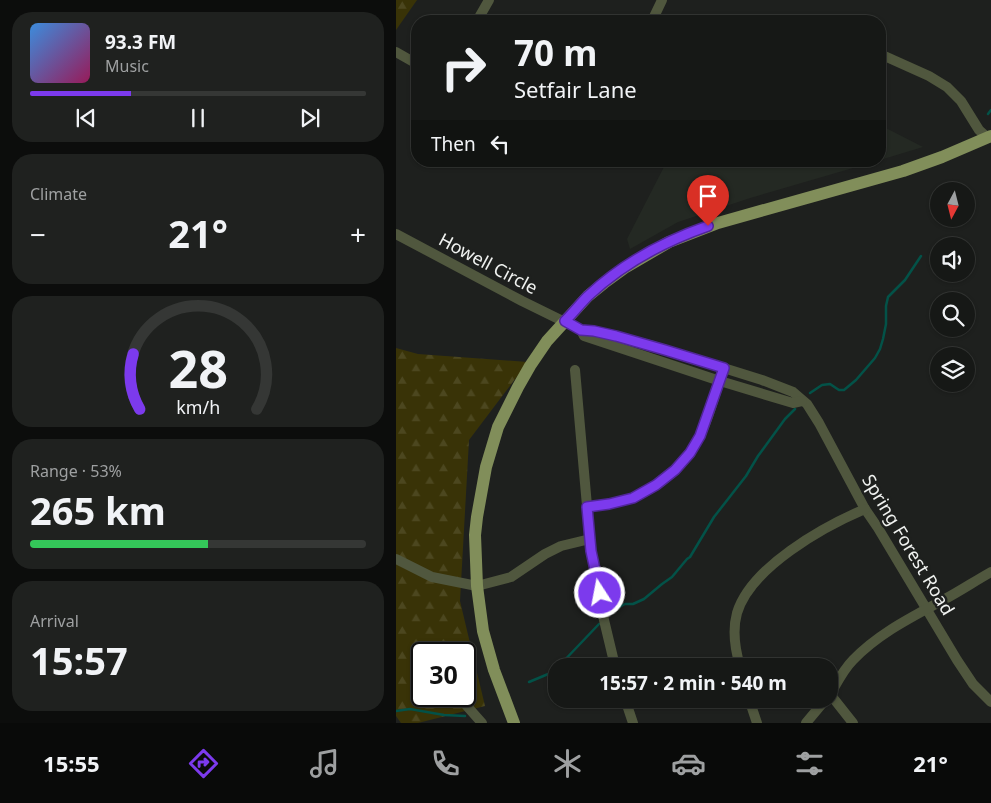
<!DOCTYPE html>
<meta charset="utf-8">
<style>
:root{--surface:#161816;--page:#1f211f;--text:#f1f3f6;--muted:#9ea0a1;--line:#353735;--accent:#7c3aed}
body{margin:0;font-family:"Noto Sans",sans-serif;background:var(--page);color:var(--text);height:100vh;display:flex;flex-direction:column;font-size:19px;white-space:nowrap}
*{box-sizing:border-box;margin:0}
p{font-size:16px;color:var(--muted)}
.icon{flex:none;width:28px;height:28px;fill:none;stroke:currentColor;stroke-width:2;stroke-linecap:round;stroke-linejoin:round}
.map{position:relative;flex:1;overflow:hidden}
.panel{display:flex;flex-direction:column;gap:12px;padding:12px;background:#0c0d0c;width:396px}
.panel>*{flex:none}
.top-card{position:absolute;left:15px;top:15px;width:475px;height:152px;border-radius:20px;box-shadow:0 1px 4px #0004,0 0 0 1px var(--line);background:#161816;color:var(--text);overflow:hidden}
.needle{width:32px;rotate:187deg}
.buttons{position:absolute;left:534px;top:182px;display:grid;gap:10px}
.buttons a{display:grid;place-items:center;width:45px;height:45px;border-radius:50%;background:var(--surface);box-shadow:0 1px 4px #0004,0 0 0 1px var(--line);font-size:25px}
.speed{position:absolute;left:15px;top:642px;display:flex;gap:10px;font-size:25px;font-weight:700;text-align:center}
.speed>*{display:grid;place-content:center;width:65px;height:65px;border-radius:50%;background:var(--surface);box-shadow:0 1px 4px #0004,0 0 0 1px var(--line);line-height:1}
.speed .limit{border:2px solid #111;border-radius:8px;background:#fff;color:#111}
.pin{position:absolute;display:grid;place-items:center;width:42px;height:42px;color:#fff;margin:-51px -21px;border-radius:50% 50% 50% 0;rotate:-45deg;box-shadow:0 0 5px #0007}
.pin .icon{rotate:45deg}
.me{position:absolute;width:55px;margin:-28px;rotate:349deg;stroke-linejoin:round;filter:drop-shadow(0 0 4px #0008)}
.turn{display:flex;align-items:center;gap:18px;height:105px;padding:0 20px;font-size:22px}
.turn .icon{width:65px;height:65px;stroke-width:2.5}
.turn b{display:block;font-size:35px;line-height:42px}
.then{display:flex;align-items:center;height:48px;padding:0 20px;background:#0003;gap:10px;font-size:19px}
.big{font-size:38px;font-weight:700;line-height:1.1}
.panel .card{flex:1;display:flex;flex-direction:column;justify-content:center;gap:8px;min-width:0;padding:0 18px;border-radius:20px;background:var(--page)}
.panel .dial{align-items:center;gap:0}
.dial svg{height:130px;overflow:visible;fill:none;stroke:var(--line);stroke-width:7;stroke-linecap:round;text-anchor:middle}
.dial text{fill:var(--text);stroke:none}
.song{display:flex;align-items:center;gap:15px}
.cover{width:60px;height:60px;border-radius:8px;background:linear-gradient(135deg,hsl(210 70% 55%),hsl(330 70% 35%))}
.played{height:5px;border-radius:2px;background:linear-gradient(90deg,var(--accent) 30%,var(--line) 30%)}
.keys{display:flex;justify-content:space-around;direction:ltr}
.heat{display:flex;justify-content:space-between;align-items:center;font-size:28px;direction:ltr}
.charge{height:8px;border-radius:4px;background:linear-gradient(90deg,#34c759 53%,var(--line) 0)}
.trip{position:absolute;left:152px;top:658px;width:290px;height:50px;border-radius:20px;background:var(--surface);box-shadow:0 1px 4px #0004,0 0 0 1px var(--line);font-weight:700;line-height:50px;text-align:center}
.tabs{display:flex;height:80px;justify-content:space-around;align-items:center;background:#090a09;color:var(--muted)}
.tabs .icon{width:35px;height:35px}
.tabs .active{color:var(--accent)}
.tabs b{font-size:22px;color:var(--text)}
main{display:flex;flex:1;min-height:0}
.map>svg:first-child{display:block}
</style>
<main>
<section class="panel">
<div class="card">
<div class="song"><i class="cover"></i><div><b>93.3 FM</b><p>Music</p></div></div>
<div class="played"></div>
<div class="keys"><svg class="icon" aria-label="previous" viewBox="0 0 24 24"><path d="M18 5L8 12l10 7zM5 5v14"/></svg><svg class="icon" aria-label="pause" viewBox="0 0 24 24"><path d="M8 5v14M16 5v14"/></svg><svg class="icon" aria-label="next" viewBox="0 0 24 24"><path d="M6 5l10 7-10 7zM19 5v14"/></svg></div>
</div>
<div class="card"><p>Climate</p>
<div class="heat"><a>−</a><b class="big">21°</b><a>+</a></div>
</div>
<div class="card dial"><svg viewBox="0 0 100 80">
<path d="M14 69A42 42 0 1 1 86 69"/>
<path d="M14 69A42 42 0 0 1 10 35" stroke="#7c3aed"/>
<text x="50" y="56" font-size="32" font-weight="700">28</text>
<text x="50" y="72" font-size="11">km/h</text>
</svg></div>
<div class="card"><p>Range · 53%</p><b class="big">265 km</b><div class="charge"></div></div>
<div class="card"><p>Arrival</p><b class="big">15:57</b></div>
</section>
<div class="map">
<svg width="595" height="723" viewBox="0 0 595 723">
<defs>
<pattern id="forest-firs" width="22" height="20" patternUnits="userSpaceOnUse" patternTransform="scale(1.25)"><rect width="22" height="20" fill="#393307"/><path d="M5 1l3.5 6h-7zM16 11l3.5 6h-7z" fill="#4c471f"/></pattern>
</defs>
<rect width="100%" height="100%" fill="#1e201e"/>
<g fill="#242923">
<polygon points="484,125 527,147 484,160"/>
<polygon points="271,161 481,161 351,199 282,222 234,249 231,239"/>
</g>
<g fill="url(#forest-firs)" fill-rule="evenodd">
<polygon points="0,0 21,0 0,30"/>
<path d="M0,348L22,354L132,362L73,440L64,601L89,706L22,723H5L0,716ZM26,654H69V696H26Z"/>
</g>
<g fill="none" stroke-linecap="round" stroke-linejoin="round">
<g stroke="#035248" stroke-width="2.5">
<polyline points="592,114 595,110"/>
<polyline points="414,393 426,385 434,384 443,390 448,390 460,380 479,358 484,349 487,339 490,324 490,306 492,297 509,280 525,256"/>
<polyline points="216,611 229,604 237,604 248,599 266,584 276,577 291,559 294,557 318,517 350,476 362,456 389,419 399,409"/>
<polyline points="163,666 203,624"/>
<polyline points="133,682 157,672 161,668"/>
<polyline points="0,711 14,709 48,715 69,716"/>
</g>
<g stroke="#50573e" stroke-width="10">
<polyline points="81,21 93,0"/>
<polyline points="256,21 266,0"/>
<polyline points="0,52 21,64"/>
<polyline points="484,54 533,76 551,87 565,101 583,130 592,138"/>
<polyline points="0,234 126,301 185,330 198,331 220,336 254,345 366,380 397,392 411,404 423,423 469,509 482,528 561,660 577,684 595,702"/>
<polyline points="185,330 188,336 324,381 397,403 406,401"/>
<polyline points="179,370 195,551 208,620 219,666"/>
<path d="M191,507C205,505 220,503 233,499C262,489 291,464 304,436C313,418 319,394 326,374"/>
<polyline points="0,559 36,577 81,586 115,577 149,554 165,546 194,539"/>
<path d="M344,666C339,649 336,631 341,613C355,567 427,527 469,509"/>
<polyline points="434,694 457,723"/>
<path d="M434,695C441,683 447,670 457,660C483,633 516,617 549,599C564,591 579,581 595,572"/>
<polyline points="62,696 86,723"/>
<polyline points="229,699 237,723"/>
<polyline points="353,699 361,723"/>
<polyline points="410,723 430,699"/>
</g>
<polyline stroke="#818e5a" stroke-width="12" points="118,723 98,670 87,631 81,586 79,535 81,517 90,467 102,427 122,387 134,366 151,341 192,296 208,283 230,267 273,242 322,223 507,171 546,157 595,136"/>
</g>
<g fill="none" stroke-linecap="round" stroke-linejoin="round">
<defs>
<path id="route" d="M204,593L195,551L191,507L213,504L237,498L260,485L279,470L294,453L304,436L328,368L269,350L220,336L198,331L185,330L169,321C177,313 184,304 192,296C226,264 269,241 312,226"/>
</defs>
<use href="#route" stroke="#51269a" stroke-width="12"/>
<use href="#route" stroke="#7c3aed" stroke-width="9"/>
</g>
<g text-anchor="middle" stroke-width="5" stroke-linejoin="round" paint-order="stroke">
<g font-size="18" fill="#f0f2f0" stroke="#1e201e">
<text transform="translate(92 264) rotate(28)" y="6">Howell Circle</text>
<text transform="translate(512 545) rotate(59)" y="6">Spring Forest Road</text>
</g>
</g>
</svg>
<div class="buttons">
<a><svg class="needle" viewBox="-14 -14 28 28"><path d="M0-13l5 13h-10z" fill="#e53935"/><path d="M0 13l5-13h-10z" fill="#9ea0a1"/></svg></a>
<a><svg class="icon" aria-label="sound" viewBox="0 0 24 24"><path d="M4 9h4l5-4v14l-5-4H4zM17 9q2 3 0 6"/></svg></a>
<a><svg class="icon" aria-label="search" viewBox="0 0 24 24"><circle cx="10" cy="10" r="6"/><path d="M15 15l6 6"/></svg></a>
<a><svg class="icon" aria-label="layers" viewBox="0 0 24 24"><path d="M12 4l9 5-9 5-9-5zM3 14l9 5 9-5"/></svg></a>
</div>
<div class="speed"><div class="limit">30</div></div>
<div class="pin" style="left:312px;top:226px;background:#d93025"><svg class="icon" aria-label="arrive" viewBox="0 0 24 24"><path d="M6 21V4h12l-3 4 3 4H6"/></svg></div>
<svg class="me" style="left:204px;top:593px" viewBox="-20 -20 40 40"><circle r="17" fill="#7c3aed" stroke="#fff" stroke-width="3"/><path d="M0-11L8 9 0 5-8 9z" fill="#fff"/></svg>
<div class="trip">15:57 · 2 min · 540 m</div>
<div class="top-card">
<div class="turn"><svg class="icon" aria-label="right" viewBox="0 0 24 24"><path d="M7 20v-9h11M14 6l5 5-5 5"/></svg><div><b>70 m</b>Setfair Lane</div></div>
<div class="then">Then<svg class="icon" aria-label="left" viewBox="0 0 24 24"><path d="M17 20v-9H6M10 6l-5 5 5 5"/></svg></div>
</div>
</div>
</main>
<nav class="tabs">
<b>15:55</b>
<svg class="icon active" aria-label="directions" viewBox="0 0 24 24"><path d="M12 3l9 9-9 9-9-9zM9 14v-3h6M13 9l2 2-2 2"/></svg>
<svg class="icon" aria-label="music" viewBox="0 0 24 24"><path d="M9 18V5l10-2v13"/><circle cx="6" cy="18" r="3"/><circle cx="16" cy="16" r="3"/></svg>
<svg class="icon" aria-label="phone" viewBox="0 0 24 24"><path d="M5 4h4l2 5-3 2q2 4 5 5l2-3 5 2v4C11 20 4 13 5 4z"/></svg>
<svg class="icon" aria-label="climate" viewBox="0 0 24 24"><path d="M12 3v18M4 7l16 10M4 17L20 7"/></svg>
<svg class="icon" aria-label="car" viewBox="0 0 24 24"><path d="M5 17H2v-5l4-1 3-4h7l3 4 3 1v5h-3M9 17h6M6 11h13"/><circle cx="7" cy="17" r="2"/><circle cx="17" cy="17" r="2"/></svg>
<svg class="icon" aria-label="filters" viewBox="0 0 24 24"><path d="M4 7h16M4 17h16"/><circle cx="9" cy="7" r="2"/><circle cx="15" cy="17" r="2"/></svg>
<b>21°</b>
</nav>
